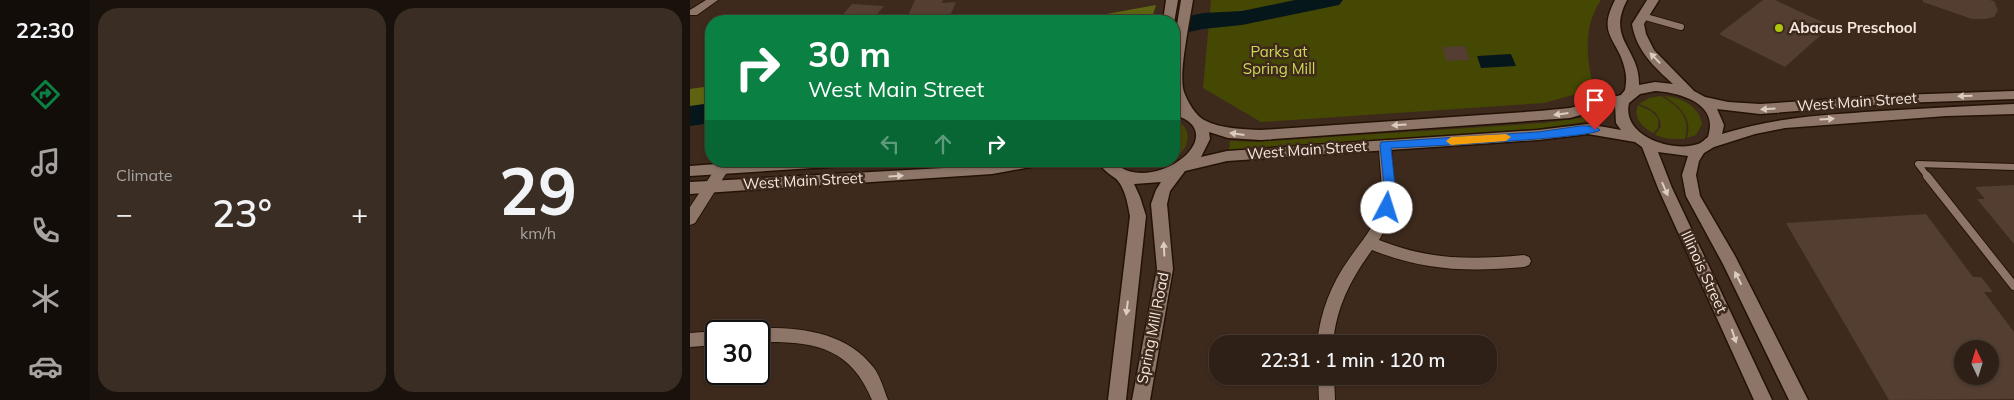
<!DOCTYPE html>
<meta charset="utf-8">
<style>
:root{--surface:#2e2016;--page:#3a2d23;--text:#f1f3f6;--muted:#a7a3a1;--line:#493e35;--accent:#0b8043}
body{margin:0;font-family:Mulish,sans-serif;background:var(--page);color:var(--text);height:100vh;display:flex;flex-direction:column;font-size:19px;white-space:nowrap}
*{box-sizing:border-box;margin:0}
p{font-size:16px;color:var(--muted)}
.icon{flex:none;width:28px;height:28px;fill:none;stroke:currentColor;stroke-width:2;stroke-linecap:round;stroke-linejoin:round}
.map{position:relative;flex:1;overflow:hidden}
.details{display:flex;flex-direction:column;gap:8px;padding:8px;background:#19120c;width:600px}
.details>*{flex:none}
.top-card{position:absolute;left:15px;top:15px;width:475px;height:152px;border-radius:20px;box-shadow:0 1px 4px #0004,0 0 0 1px var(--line);background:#0b8043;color:#fff;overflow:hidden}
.needle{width:32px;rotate:356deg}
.controls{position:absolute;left:1264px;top:340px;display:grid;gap:10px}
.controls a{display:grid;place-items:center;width:45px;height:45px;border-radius:50%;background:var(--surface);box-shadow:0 1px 4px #0004,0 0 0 1px var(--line);font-size:25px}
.speed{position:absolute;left:15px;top:320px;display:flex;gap:10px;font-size:25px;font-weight:700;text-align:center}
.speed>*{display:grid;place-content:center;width:65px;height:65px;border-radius:50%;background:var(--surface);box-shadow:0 1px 4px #0004,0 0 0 1px var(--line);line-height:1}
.speed .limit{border:2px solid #111;border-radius:8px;background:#fff;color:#111}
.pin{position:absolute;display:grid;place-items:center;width:42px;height:42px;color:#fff;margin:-51px -21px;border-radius:50% 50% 50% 0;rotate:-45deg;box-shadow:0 0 5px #0007}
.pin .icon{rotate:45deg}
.me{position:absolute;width:55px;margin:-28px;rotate:5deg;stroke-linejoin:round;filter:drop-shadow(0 0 4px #0008)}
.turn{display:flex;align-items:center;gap:18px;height:105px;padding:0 20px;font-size:22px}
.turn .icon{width:65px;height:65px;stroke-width:2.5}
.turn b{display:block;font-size:35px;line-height:42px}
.lanes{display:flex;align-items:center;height:48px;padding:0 20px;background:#0003;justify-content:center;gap:25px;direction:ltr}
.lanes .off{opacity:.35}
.big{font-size:38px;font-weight:600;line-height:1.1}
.details .tile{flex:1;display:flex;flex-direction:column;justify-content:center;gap:8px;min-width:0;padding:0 18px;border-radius:20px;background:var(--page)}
.details .dial{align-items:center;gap:0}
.dial b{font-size:65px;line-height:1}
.heat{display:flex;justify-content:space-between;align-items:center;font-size:28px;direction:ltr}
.details .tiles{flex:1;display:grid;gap:8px;grid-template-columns:repeat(2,1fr)}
.trip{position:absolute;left:519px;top:335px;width:288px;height:50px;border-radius:20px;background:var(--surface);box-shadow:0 1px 4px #0004,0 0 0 1px var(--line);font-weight:600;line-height:50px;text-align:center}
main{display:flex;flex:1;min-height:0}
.dock{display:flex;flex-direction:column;width:90px;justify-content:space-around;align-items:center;background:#120d09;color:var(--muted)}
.dock .icon{width:35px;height:35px}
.dock .current{color:var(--accent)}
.dock b{font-size:22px;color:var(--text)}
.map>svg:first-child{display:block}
</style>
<main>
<nav class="dock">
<b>22:30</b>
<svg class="icon current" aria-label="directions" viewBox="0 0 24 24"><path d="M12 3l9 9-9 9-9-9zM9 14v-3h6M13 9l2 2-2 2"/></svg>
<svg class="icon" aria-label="music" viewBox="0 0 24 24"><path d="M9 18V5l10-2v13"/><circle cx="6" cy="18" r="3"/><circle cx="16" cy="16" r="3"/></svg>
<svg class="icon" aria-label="phone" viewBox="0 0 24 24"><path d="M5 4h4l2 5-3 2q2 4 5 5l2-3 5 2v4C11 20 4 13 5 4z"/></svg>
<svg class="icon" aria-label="climate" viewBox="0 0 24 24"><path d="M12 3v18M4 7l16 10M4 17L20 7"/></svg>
<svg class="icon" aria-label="car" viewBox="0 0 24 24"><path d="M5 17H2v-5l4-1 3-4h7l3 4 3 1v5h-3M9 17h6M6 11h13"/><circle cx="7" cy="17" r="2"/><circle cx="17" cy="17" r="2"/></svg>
</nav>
<section class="details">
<div class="tiles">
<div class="tile"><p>Climate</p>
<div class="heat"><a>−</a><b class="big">23°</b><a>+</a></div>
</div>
<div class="tile dial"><b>29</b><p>km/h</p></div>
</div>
</section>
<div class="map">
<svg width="1324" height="400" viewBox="0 0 1324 400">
<rect width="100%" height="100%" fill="#3e2a1d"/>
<g fill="#454803">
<path d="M521,0H911C893,26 896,59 904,89L854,103L571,122L513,88Z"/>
<path d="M971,96C989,107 1001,117 995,139H979L965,135L971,127C971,113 960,108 949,104L959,98Z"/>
<path d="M974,96C991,97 1009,106 1012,124L1006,135L997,138C1003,118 990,107 974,96Z"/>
<path d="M948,105L961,111L968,118V128L963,133C952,127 943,118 948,105Z"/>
<polygon points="899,117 901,121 845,129 539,150 540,141 564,142 854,123"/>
<path d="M484,119C504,128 500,148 484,159Z"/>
<path d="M431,161H481C465,169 447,171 431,161Z"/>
</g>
<g fill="#5f6412">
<polygon points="466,5 461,21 378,21"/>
<polygon points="21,86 21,120 0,124 0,89"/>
</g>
<polygon fill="#06171c" points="821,54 826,66 791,68 787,56"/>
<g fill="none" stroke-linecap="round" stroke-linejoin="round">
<g fill="#06171c" fill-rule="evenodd">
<polygon points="605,0 653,0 649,5 552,25 513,29 484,35 484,21 476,21 513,13 552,11"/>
<polygon points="21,103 21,123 0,126 0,106"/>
</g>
</g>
<g fill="#533e31" fill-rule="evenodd">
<polygon points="225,0 253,0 252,3 266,2 260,16 216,20"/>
<polygon points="1073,0 1085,0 1141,26 1095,67 1029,34"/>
<polygon points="1233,0 1299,0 1304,1 1308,10 1304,17 1296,19 1282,19 1233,2"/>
<polygon points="162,4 194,6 182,20 150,18"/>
<polygon points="775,46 780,60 756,61 753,47"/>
<polygon points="1324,185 1324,244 1287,199 1295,199 1285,187"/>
<path d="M1236,214L1283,277H1291L1303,292H1294L1324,332V399L1199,400L1096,223ZM1272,349H1300V376H1272Z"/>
</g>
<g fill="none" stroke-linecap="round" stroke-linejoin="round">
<defs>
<g id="lane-far1">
<polyline points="952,16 991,27"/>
<polyline points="1238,177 1228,164 1324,167"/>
</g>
<polyline id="lane" points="1237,176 1324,286"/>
<g id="street">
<polygon points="16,0 28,0 7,15 0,15 0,10"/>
<path d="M695,140L700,142L701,145C703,186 711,202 689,240C739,260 781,260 834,255L839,257L841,261L839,265L834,267C778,272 735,271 682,250C661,279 646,307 643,344H627C630,313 641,284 659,259C670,243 683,229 689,210C695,189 689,167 689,145L690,142Z"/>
<polygon points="32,164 37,166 39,169 5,223 0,225 0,207 27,166"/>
<path d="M69,328C111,327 157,332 184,368C191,378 194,390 198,400H182C160,346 122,341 69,342V331H63Z"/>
<polygon points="27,331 26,345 0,347 0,333"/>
<polygon points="628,376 644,376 645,400 629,400"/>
</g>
<g id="secondary">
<polygon points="476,0 488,0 484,23 473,21"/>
<path d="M491,0H503C500,20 488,75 494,92C497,101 506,116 514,120C531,129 552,129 571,130L849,111L880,108L931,95L935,90C936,84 937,77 935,70C929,39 906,36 925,0H937C916,40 950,48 949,85L965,82L983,84C964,67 946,50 942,24L957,0H969L954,24L956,34L964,50L1004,91L1015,97L1038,102L1070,104L1209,95L1324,91V99L1209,103L1070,114L1027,109L1034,125L1032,134C1083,118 1123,116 1175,112C1225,109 1274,106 1324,104V114L1256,116L1095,128L1065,134L1024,147L1014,153L1009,161L1006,175L1010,196L1045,256L1118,400H1099L1033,264L996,196L992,175L998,156L968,152L982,188L1082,400H1064L968,188L952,147L945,142L898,134L848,140L537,161L495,171L480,191L477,204L483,269L460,400H442L467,269L461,204L466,190L471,182L444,184L450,197L456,216L436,400H418L440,216C438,205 435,186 425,178C418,173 413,170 408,161H423C455,196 531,146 498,121C494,118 488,116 484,114V104L488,106C476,84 487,26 491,0ZM965,91C984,92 1020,100 1020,125C1020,129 1019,133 1018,137C1015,139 1012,143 1008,144C983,153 931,136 939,103L950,94ZM925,105L926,123L931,130L898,124L848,130L537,151L511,157L520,139L519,132L538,138L571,140L880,118Z"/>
<polygon points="68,161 161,161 159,165 154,166 0,176 0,166"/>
<polygon points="315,161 353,161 351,165 346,166 302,174 0,194 0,182 254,168"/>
</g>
</defs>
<use href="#lane-far1" stroke="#241206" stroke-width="8"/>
<use href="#lane" stroke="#241206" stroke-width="10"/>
<use href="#street" stroke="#241206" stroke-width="2"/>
<use href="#secondary" stroke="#241206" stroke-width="3"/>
<use href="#lane-far1" stroke="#8d7668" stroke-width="6"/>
<use href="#lane" stroke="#8d7668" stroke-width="8"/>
<use href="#street" fill="#8d7668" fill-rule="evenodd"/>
<use href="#secondary" fill="#8d7668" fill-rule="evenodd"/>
</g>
<defs><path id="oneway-solid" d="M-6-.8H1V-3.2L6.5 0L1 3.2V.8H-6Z" transform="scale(1.25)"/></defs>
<g fill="#dbcbc1">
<use href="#oneway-solid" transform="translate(965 58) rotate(-134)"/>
<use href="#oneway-solid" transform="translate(1275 96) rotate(178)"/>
<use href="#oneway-solid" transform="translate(1078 109) rotate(176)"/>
<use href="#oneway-solid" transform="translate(871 114) rotate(173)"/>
<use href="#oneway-solid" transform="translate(1137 119) rotate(-4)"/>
<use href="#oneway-solid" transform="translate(709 125) rotate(176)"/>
<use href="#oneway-solid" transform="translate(547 134) rotate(-172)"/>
<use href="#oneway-solid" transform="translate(206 176) rotate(-3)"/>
<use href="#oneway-solid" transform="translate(975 189) rotate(66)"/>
<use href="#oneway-solid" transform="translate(474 249) rotate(-93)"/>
<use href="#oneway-solid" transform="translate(1048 278) rotate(-117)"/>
<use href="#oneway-solid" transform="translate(437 308) rotate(97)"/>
<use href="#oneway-solid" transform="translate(1044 336) rotate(72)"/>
</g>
<path fill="#1a73e8" stroke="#114b97" d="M890,126H905L910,130C904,138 725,147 701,148L705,186L703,208L697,212L691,208L694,186L690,145L691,142L848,132Z"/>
<polygon fill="#f59e0b" points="816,134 821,137 816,141 761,145 756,141 761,137"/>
<circle fill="#adc60e" stroke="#3e2a1d" stroke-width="2" cx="1089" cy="28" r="5"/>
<g text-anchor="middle" stroke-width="5" stroke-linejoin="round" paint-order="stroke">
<g font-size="15" font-weight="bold" fill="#f5e7df" stroke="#3e2a1d" text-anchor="start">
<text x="1099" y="33">Abacus Preschool</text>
</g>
<g font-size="15" fill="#cfd853" stroke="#3e2a1d">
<text x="589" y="57">Parks at<tspan x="589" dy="17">Spring Mill</tspan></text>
</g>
<g font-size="15" fill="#f5e7df" stroke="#3e2a1d">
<text transform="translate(1167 102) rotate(-4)" y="5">West Main Street</text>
<text transform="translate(617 150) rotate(-4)" y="5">West Main Street</text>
<text transform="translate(113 181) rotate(-3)" y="5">West Main Street</text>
<text transform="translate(1014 272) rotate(65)" y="5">Illinois Street</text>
<text transform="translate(463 328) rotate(-79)" y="5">Spring Mill Road</text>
</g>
</g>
</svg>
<div class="controls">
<a><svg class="needle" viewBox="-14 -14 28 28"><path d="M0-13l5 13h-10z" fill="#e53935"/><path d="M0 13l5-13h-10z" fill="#a7a3a1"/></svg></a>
</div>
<div class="speed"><div class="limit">30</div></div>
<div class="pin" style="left:905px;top:130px;background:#d93025"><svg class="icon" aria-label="arrive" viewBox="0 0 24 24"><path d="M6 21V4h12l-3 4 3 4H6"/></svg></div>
<svg class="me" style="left:697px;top:208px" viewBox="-20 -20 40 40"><circle r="19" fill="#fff"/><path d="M0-13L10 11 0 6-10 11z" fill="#1a73e8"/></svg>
<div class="trip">22:31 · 1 min · 120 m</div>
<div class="top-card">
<div class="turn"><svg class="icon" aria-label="right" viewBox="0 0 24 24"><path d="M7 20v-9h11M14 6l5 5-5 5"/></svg><div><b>30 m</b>West Main Street</div></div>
<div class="lanes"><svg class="icon off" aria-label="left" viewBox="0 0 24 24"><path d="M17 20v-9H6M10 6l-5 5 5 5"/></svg><svg class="icon off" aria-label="ahead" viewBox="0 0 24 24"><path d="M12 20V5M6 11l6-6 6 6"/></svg><svg class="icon" aria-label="right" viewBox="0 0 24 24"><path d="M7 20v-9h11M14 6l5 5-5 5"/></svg></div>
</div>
</div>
</main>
